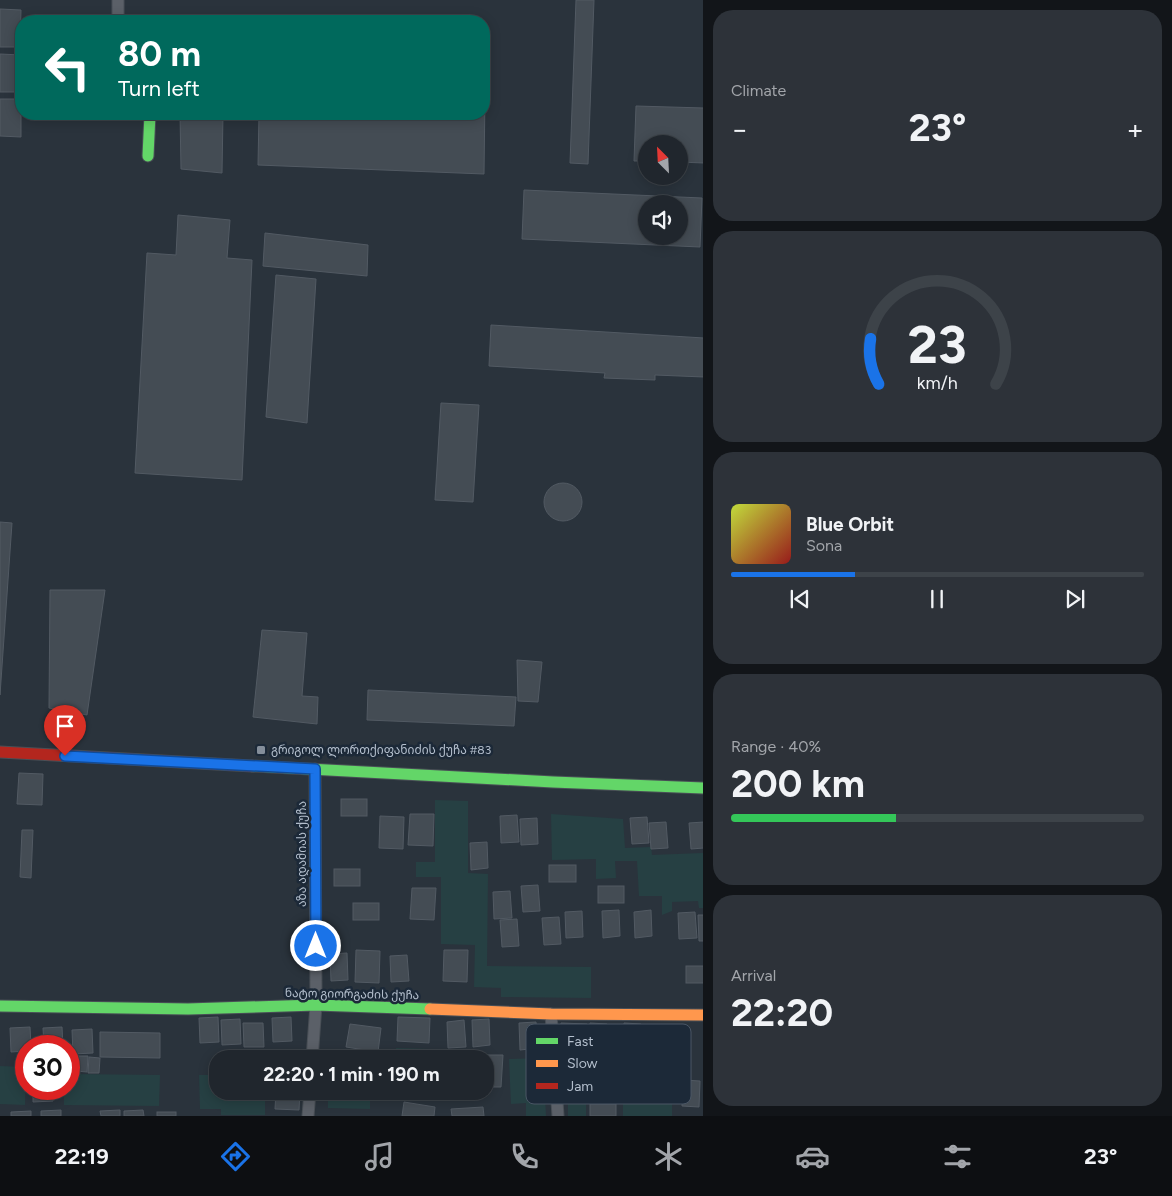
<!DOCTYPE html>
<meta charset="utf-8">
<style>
:root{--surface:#20262d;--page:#2d3239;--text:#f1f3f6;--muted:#a2a5aa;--line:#3d4349;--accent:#1a73e8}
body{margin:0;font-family:Figtree,"Noto Sans Georgian",sans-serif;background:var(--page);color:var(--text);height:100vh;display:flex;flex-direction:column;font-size:19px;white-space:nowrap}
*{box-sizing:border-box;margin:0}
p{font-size:16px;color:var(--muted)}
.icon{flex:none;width:28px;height:28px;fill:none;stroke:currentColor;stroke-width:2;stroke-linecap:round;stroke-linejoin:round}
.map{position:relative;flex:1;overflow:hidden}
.side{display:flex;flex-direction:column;gap:10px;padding:10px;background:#121519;width:469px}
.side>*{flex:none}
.guide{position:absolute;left:15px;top:15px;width:475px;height:105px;border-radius:20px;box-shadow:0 2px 12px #0003,0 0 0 1px var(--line);background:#00695c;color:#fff;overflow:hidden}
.needle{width:32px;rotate:336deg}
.tools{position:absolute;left:638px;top:135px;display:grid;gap:10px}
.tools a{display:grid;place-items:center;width:50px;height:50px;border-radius:50%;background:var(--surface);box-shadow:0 2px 12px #0003,0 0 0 1px var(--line);font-size:25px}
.speed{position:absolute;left:15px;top:1035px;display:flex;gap:10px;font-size:25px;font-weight:700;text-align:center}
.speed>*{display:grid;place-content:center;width:65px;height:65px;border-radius:50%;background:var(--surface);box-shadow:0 2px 12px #0003,0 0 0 1px var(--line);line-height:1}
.speed .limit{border:8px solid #d22;background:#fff;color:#111}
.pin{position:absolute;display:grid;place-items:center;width:42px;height:42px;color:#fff;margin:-51px -21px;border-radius:50% 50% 50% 0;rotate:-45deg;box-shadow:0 0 5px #0007}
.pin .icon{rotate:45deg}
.me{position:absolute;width:55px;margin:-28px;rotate:0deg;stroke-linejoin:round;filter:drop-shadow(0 0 4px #0008)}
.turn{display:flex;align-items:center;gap:18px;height:105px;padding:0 20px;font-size:22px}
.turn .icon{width:65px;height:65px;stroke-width:2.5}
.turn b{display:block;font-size:35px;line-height:42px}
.big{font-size:38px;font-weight:700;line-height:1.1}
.side .widget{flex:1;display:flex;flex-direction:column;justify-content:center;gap:8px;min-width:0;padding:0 18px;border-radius:20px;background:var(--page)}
.side .dial{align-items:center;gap:0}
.dial svg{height:130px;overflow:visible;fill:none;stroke:var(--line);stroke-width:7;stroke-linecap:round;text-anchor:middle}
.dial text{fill:var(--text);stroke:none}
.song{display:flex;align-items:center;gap:15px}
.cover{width:60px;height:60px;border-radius:8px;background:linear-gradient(135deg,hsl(70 70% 55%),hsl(0 70% 35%))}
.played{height:5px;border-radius:2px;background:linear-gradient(90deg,var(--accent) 30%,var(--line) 30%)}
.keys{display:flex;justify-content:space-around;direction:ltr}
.heat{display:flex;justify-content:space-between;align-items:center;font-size:28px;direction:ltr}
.charge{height:8px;border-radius:4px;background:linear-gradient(90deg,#34c759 40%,var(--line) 0)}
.trip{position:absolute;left:209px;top:1050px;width:285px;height:50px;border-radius:20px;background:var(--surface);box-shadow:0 2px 12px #0003,0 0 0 1px var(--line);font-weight:700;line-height:50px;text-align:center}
.tabs{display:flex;height:80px;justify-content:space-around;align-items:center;background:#0d0f12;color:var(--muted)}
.tabs .icon{width:35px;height:35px}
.tabs .selected{color:var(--accent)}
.tabs b{font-size:22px;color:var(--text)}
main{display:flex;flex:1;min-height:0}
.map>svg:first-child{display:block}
</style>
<main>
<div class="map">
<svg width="704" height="1116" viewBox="0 0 704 1116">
<rect width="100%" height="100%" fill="#2a333c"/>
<g fill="#264043">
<polygon points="435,800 468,801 468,873 488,874 487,966 591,967 591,998 501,997 501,988 474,987 475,945 441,944 441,877 416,877 416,862 435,862"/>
<polygon points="551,814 623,819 625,848 651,847 652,855 703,853 703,908 699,908 698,901 672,902 672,911 662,915 662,896 639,896 637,861 615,861 616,878 596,879 596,859 552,860"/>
<polygon points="396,1048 428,1049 428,1059 396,1059"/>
<polygon points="543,1058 546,1116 526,1116 526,1103 511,1104 509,1059"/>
<polygon points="607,1058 632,1058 632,1095 672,1095 672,1116 623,1116 623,1097 586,1097 586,1116 568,1116 568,1078 607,1077"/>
<polygon points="0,1066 26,1067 25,1105 0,1104"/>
<polygon points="69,1074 160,1075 159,1106 64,1105 64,1089 69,1089"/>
<polygon points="199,1075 217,1075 218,1091 265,1091 265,1115 221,1115 221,1109 200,1109"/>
<polygon points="328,1091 370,1091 370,1109 328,1108"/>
</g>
<g fill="#444c54" stroke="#525a63" fill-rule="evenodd">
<polygon points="576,0 594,0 588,164 570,163"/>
<polygon points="0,9 21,10 20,47 0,47"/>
<polygon points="0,54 21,55 21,92 0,92"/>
<polygon points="484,94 485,94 484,174 258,165 259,114 484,114"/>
<polygon points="0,99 21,99 21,137 0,136"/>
<polygon points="636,106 704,108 704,163 679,162 679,144 646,144 646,161 634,161"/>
<polygon points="180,114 223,114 222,173 181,169"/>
<path d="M524,190L702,198L700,247L522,239ZM646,204H679V236H646Z"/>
<polygon points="178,215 230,220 227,258 252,260 242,480 135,473 147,253 176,255"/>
<polygon points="265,233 368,245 367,276 263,266"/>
<polygon points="276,275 316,279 307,423 266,417"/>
<polygon points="491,325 704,338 704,377 655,375 655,380 604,378 605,373 489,366"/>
<polygon points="441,403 479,405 473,502 435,500"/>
<circle cx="563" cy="502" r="19"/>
<polygon points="0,522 12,523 0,695"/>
<polygon points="50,590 105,590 87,715 49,708"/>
<polygon points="262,630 307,633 302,696 318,697 317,724 253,717"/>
<polygon points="517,660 542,662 538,702 518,701"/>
<polygon points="368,690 516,697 514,726 367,720"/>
<polygon points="19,773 43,774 42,805 17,804"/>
<rect x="341" y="799" width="26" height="17"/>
<polygon points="410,814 434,814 433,846 408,845"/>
<polygon points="517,815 519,842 501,843 500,816"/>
<polygon points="380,816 404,817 403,849 379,848"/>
<polygon points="647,817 649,843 632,844 630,818"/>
<polygon points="537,818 538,844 521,845 520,819"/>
<polygon points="666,822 668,848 651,849 649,823"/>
<polygon points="704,822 704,848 691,849 689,823"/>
<polygon points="22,830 33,830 31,878 20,877"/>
<polygon points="487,842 488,868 471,870 470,843"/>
<rect x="549" y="865" width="27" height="17"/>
<rect x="334" y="869" width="26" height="17"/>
<polygon points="538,885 540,911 523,912 521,886"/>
<rect x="598" y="886" width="26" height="17"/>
<polygon points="412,888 436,888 434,920 410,919"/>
<polygon points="510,891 512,918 494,919 493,892"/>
<rect x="353" y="903" width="26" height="17"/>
<polygon points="619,910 620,936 603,938 602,911"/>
<polygon points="651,910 652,936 635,938 634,912"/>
<polygon points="582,911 583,937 566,938 565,912"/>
<polygon points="695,912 697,938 679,939 678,913"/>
<polygon points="698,915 704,915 704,941 699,941"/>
<polygon points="559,917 561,944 544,945 542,918"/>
<polygon points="517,919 519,946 502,947 500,920"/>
<polygon points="356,950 380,951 379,983 355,982"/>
<polygon points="444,950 468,950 467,982 443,981"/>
<polygon points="347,953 348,980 331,981 330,954"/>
<polygon points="407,955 409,981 391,982 390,956"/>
<rect x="686" y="966" width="18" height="17"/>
<polygon points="218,1017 219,1042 200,1043 199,1018"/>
<polygon points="291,1017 292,1041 273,1042 272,1018"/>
<polygon points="398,1017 430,1018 429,1043 397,1041"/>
<polygon points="240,1019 241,1044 222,1045 221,1020"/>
<polygon points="489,1019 490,1045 473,1047 472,1020"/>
<polygon points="464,1020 466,1047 448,1048 447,1022"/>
<polygon points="536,1022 538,1048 520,1050 519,1023"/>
<polygon points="243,1023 263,1023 264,1047 244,1047"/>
<polygon points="561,1023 587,1024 586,1041 560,1041"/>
<polygon points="590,1023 607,1024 606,1050 589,1049"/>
<polygon points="624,1023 641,1024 640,1050 623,1049"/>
<polygon points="350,1024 381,1028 378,1052 346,1047"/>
<polygon points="30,1027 31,1046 26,1046 26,1051 11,1052 10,1028"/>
<polygon points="62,1027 63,1046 44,1046 43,1028"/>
<polygon points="92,1029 93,1053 73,1054 72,1030"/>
<polygon points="100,1032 160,1033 160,1058 100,1057"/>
<polygon points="336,1051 337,1059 320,1059 319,1052"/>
<polygon points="478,1055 503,1055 501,1087 485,1087 485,1059 478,1059"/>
<polygon points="77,1056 88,1056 87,1072 76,1071"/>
<polygon points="89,1057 100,1058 99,1073 88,1073"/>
<polygon points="683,1080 700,1081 699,1107 682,1106"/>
<polygon points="33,1089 52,1089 53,1101 33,1102"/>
<polygon points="276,1091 300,1091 299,1110 275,1109"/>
<polygon points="404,1102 435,1107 434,1116 402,1116"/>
<rect x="590" y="1104" width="26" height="12"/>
<polygon points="483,1107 484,1116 452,1116 451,1109"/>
<polygon points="61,1110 61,1116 41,1116 41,1111"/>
<polygon points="120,1110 120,1116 101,1116 100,1111"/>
<polygon points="143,1110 144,1116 124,1116 124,1111"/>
<polygon points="31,1111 31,1116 11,1116 11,1112"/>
<rect x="157" y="1112" width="19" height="4"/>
</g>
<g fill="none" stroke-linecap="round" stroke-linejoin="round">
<defs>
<g id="street">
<polyline points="118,21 118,0"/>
<polyline points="551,1014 558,1116"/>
<polyline points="312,1059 316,1005 315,769"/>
<polyline points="308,1116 310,1091"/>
</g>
<g id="fast">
<polyline points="148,156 150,114"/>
<polyline points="252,766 553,782 704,788"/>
<polyline points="0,1006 188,1009 316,1005 430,1009"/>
</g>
<polyline id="slow" points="430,1009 551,1014 704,1015"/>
<polyline id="jam" points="0,752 252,766"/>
</defs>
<use href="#street" stroke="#494f56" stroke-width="13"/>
<use href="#fast" stroke="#494f56" stroke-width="13"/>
<use href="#slow" stroke="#494f56" stroke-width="13"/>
<use href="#jam" stroke="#494f56" stroke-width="13"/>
<use href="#street" stroke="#5b6068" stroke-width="11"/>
<use href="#fast" stroke="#63d668" stroke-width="11"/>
<use href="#slow" stroke="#ff974d" stroke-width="11"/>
<use href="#jam" stroke="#b3261e" stroke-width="11"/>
</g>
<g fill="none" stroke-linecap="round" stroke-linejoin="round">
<defs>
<polyline id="route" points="65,756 315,769 316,946"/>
</defs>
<use href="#route" stroke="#114b97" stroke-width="12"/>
<use href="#route" stroke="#1a73e8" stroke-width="9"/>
</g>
<rect fill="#848e9a" stroke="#1c2938" stroke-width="2" x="256" y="745" width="10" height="10" rx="2.5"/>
<g text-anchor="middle" stroke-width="5" stroke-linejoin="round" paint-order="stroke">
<g font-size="12" fill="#b4bfcd" stroke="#1c2938" text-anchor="start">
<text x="271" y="754">გრიგოლ ლორთქიფანიძის ქუჩა #83</text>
</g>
<g font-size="12" fill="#b4bfcd" stroke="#1c2938">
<text transform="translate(302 854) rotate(-90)" y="4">აზა ადამიას ქუჩა</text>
<text transform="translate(352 994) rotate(1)" y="4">ნატო გიორგაძის ქუჩა</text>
</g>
</g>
<rect x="526" y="1024" width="165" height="80" rx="8" fill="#1c2938" stroke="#4a5665" stroke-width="1"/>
<rect x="536" y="1038" width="22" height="6" fill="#63d668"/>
<rect x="536" y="1060" width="22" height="7" fill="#ff974d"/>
<rect x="536" y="1083" width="22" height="6" fill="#b3261e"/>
<g font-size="14" fill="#b4bfcd">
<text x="567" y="1046">Fast</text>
<text x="567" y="1068">Slow</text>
<text x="567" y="1091">Jam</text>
</g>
</svg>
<div class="tools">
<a><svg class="needle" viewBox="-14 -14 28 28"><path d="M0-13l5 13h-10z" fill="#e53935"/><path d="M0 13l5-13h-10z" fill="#a2a5aa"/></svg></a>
<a><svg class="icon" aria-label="sound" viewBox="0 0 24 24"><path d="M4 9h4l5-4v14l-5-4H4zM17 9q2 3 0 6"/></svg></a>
</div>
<div class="speed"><div class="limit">30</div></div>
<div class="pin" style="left:65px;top:756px;background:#d93025"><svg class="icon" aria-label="arrive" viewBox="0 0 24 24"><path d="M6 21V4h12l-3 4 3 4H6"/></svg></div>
<svg class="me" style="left:316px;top:946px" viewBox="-20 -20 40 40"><circle r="17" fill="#1a73e8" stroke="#fff" stroke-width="3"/><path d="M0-11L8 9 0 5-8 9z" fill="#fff"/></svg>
<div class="trip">22:20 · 1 min · 190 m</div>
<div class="guide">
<div class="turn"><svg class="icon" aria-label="left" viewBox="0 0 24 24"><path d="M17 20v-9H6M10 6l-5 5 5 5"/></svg><div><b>80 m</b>Turn left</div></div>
</div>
</div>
<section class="side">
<div class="widget"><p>Climate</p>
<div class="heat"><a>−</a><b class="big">23°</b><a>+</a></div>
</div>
<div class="widget dial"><svg viewBox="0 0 100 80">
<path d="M14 69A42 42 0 1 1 86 69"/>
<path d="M14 69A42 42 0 0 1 9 41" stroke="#1a73e8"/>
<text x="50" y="56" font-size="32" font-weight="700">23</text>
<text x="50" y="72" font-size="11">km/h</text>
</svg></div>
<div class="widget">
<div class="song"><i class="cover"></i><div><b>Blue Orbit</b><p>Sona</p></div></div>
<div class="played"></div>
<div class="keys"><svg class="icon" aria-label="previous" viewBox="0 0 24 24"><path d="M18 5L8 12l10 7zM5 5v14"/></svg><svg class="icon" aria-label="pause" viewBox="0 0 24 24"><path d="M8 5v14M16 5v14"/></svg><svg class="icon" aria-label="next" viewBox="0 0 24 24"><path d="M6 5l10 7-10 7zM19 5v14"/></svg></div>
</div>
<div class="widget"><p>Range · 40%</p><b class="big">200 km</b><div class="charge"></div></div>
<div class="widget"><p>Arrival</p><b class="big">22:20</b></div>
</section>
</main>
<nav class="tabs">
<b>22:19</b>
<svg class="icon selected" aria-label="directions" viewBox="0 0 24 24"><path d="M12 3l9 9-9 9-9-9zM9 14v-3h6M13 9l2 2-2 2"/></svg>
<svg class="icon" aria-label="music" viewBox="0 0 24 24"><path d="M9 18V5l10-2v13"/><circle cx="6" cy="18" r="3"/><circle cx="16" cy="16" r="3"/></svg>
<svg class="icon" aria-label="phone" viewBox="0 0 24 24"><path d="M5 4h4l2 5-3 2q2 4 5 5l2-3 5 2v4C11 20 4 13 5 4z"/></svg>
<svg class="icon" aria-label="climate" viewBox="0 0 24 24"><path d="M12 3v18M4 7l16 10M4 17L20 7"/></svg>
<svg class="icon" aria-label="car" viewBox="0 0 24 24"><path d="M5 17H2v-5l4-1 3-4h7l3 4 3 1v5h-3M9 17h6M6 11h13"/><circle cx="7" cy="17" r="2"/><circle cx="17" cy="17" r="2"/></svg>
<svg class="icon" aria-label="filters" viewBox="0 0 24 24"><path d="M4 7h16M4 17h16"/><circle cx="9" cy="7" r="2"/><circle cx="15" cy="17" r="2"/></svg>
<b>23°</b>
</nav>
